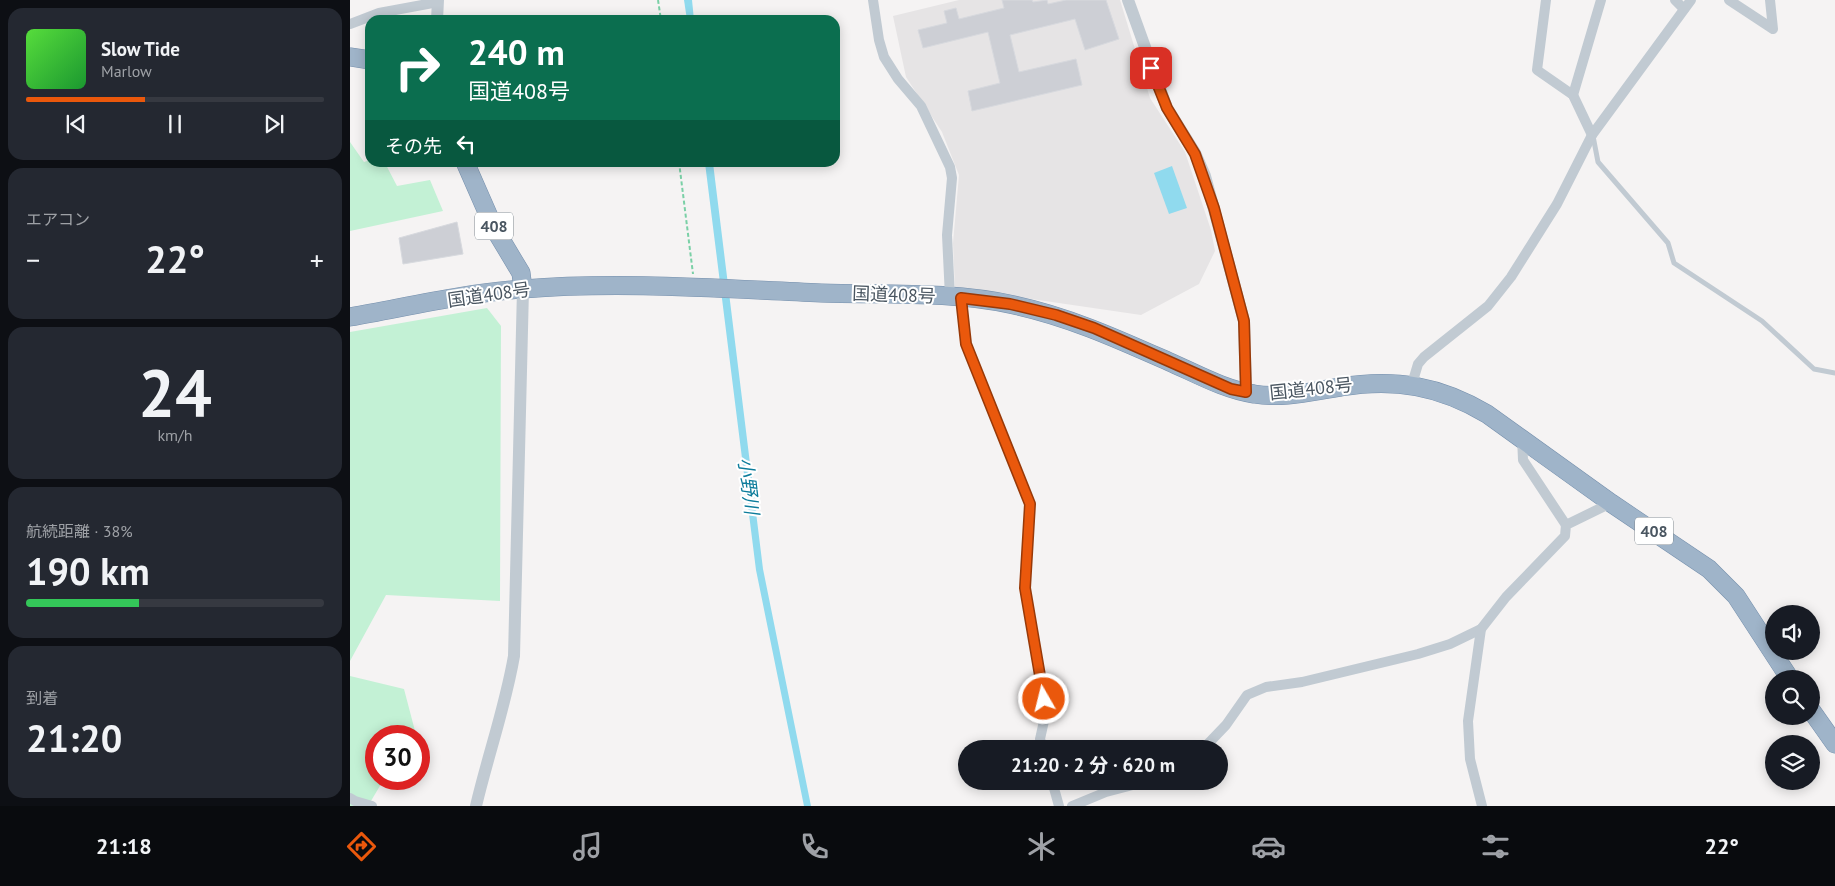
<!DOCTYPE html>
<html lang="ja">
<meta charset="utf-8">
<style>
:root{--surface:#171b24;--page:#242831;--text:#f1f3f6;--muted:#9ea1a6;--line:#363941;--accent:#ea580c}
body{margin:0;font-family:"PT Sans","Noto Sans JP",sans-serif;background:var(--page);color:var(--text);height:100vh;display:flex;flex-direction:column;font-size:19px;white-space:nowrap}
*{box-sizing:border-box;margin:0}
p{font-size:16px;color:var(--muted)}
.icon{flex:none;width:28px;height:28px;fill:none;stroke:currentColor;stroke-width:2;stroke-linecap:round;stroke-linejoin:round}
.map{position:relative;flex:1;overflow:hidden}
.sheet{display:flex;flex-direction:column;gap:8px;padding:8px;background:#0d0f14;width:350px}
.sheet>*{flex:none}
.top-card{position:absolute;left:15px;top:15px;width:475px;height:152px;border-radius:15px;box-shadow:0 2px 12px #0003;background:#0b6e4f;color:#fff;overflow:hidden}
.fabs{position:absolute;left:1415px;top:605px;display:grid;gap:10px}
.fabs a{display:grid;place-items:center;width:55px;height:55px;border-radius:50%;background:var(--surface);box-shadow:0 2px 12px #0003;font-size:25px}
.speed{position:absolute;left:15px;top:725px;display:flex;gap:10px;font-size:25px;font-weight:700;text-align:center}
.speed>*{display:grid;place-content:center;width:65px;height:65px;border-radius:50%;background:var(--surface);box-shadow:0 2px 12px #0003;line-height:1}
.speed .limit{border:8px solid #d22;background:#fff;color:#111}
.pin{position:absolute;display:grid;place-items:center;width:42px;height:42px;color:#fff;margin:-21px;border-radius:10px;box-shadow:0 2px 8px #0006}
.me{position:absolute;width:55px;margin:-28px;rotate:352deg;stroke-linejoin:round;filter:drop-shadow(0 0 4px #0008)}
.turn{display:flex;align-items:center;gap:18px;height:105px;padding:0 20px;font-size:22px}
.turn .icon{width:65px;height:65px;stroke-width:2.5}
.turn b{display:block;font-size:35px;line-height:42px}
.then{display:flex;align-items:center;height:48px;padding:0 20px;background:#0003;gap:10px;font-size:19px}
.big{font-size:38px;font-weight:700;line-height:1.1}
.sheet .tile{flex:1;display:flex;flex-direction:column;justify-content:center;gap:8px;min-width:0;padding:0 18px;border-radius:15px;background:var(--page)}
.sheet .dial{align-items:center;gap:0}
.dial b{font-size:65px;line-height:1}
.song{display:flex;align-items:center;gap:15px}
.cover{width:60px;height:60px;border-radius:8px;background:linear-gradient(135deg,hsl(110 70% 55%),hsl(130 70% 35%))}
.played{height:5px;border-radius:2px;background:linear-gradient(90deg,var(--accent) 40%,var(--line) 40%)}
.keys{display:flex;justify-content:space-around;direction:ltr}
.heat{display:flex;justify-content:space-between;align-items:center;font-size:28px;direction:ltr}
.charge{height:8px;border-radius:4px;background:linear-gradient(90deg,#34c759 38%,var(--line) 0)}
.trip{position:absolute;left:608px;top:740px;width:270px;height:50px;border-radius:25px;background:var(--surface);box-shadow:0 2px 12px #0003;font-weight:700;line-height:50px;text-align:center}
.tabs{display:flex;height:80px;justify-content:space-around;align-items:center;background:#090b0e;color:var(--muted)}
.tabs .icon{width:35px;height:35px}
.tabs .current{color:var(--accent)}
.tabs b{font-size:22px;color:var(--text)}
main{display:flex;flex:1;min-height:0}
.map>svg:first-child{display:block}
</style>
<main>
<section class="sheet">
<div class="tile">
<div class="song"><i class="cover"></i><div><b>Slow Tide</b><p>Marlow</p></div></div>
<div class="played"></div>
<div class="keys"><svg class="icon" aria-label="previous" viewBox="0 0 24 24"><path d="M18 5L8 12l10 7zM5 5v14"/></svg><svg class="icon" aria-label="pause" viewBox="0 0 24 24"><path d="M8 5v14M16 5v14"/></svg><svg class="icon" aria-label="next" viewBox="0 0 24 24"><path d="M6 5l10 7-10 7zM19 5v14"/></svg></div>
</div>
<div class="tile"><p>エアコン</p>
<div class="heat"><a>−</a><b class="big">22°</b><a>+</a></div>
</div>
<div class="tile dial"><b>24</b><p>km/h</p></div>
<div class="tile"><p>航続距離 · 38%</p><b class="big">190 km</b><div class="charge"></div></div>
<div class="tile"><p>到着</p><b class="big">21:20</b></div>
</section>
<div class="map">
<svg width="1485" height="806" viewBox="0 0 1485 806">
<rect width="100%" height="100%" fill="#f5f3f3"/>
<polygon fill="#e6e4e5" points="609,0 770,0 800,98 835,152 861,230 865,251 849,284 791,315 605,288 603,243 609,175 592,132 556,77 543,16"/>
<g fill="#c3f1d5">
<polygon points="0,142 14,162 20,160 20,162 35,163 47,186 80,180 93,211 0,231"/>
<polygon points="137,308 151,326 150,601 36,595 0,661 0,332"/>
<polygon points="0,676 54,689 65,731 61,736 26,736 26,779 34,779 18,806 0,806"/>
</g>
<g fill="#90daee">
<polygon points="334,0 342,0 344,20 337,20"/>
<polygon points="355,163 363,163 413,569 461,806 454,806 406,570"/>
<polygon points="822,166 837,208 819,214 804,173"/>
</g>
<g fill="#cdcfd5" stroke="#d7d9de">
<polygon points="652,0 682,0 683,2 697,0 698,4 716,0 756,0 769,39 735,50 725,19 660,35 669,72 726,59 732,85 622,111 618,91 650,83 638,32 573,48 568,30 597,23 594,11 606,8 609,19 654,8"/>
<polygon points="107,222 113,254 53,264 49,238"/>
</g>
<g fill="none" stroke-linecap="round" stroke-linejoin="round">
<defs>
<g id="trunk">
<polyline points="0,57 20,60"/>
<polyline points="115,162 144,228 171,273 173,289"/>
<path d="M0,317C57,307 115,293 173,289C272,281 373,289 471,293C535,295 602,291 664,305C720,317 770,340 822,363C849,375 876,390 904,394C933,399 963,391 991,387C1045,378 1090,386 1137,414L1261,503L1359,569L1386,596L1440,679"/>
<polyline points="1461,710 1485,744"/>
</g>
</defs>
<use href="#trunk" stroke="#7690ad" stroke-width="19"/>
<g stroke="#7ad0a6" stroke-width="2" stroke-dasharray="4 2.5" stroke-linecap="butt">
<polyline points="308,0 311,20"/>
<polyline points="329,162 343,274"/>
</g>
<polyline stroke="#c1cad2" stroke-width="5" points="1243,136 1248,162 1318,243 1324,263 1412,321 1464,369 1485,373"/>
<g stroke="#c1cad2" stroke-width="10">
<polyline points="523,0 529,40 534,57 548,79 571,106 600,167 602,178 597,235 600,297"/>
<polyline points="1196,0 1187,70 1223,95 1242,135"/>
<polyline points="1325,0 1334,9"/>
<polyline points="1379,0 1423,29 1420,0"/>
<polyline points="0,24 29,13 88,2"/>
<polyline points="1223,95 1251,0"/>
<polyline points="611,298 616,344 680,504 675,588 696,712 690,739 693,749"/>
<polyline points="1062,384 1068,364 1074,357 1138,306 1161,277 1207,204 1242,135 1341,0"/>
<polyline points="1172,437 1173,460 1216,525"/>
<polyline points="853,749 876,725 897,695 916,687 952,682 1068,654 1100,644 1131,629"/>
<polyline points="702,781 709,806"/>
<polyline points="0,798 5,801 22,806"/>
<polyline points="722,806 756,792 798,781"/>
<polyline points="1132,806 1120,759 1118,721 1131,629 1156,597 1215,536 1216,525 1261,503"/>
</g>
<g stroke="#c1cad2" stroke-width="12">
<polyline points="778,0 817,108 845,153 855,176 894,321 896,392"/>
<polyline points="87,20 88,0"/>
<path d="M126,806C138,755 155,708 164,656L173,289"/>
</g>
<use href="#trunk" stroke="#9fb4c9" stroke-width="18"/>
</g>
<g fill="none" stroke-linecap="round" stroke-linejoin="round">
<defs>
<polyline id="route" points="694,699 675,588 680,504 616,344 611,298 660,304 706,315 744,328 881,389 896,392 894,321 864,208 845,154 817,108 801,68"/>
</defs>
<use href="#route" stroke="#983908" stroke-width="12"/>
<use href="#route" stroke="#ea580c" stroke-width="9"/>
</g>
<g text-anchor="middle" stroke-width="4" stroke-linejoin="round" paint-order="stroke">
<g fill="#fff" stroke="#808990" stroke-width="1">
<rect x="125" y="212.5" width="38" height="27" rx="4"/>
<rect x="1285" y="517.5" width="38" height="27" rx="4"/>
</g>
<g font-size="16" font-weight="bold" fill="#4a5661">
<text x="144" y="232">408</text>
<text x="1304" y="537">408</text>
</g>
<g font-size="18" fill="#4a5661" stroke="#fff">
<text transform="translate(139 295) rotate(-8)" y="6">国道408号</text>
<text transform="translate(544 295) rotate(2)" y="6">国道408号</text>
<text transform="translate(961 389) rotate(-6)" y="6">国道408号</text>
</g>
<g font-size="19" font-style="italic" fill="#0c7c9b" stroke="#fff">
<text transform="translate(399 486) rotate(83)" y="7">小野川</text>
</g>
</g>
</svg>
<div class="fabs">
<a><svg class="icon" aria-label="sound" viewBox="0 0 24 24"><path d="M4 9h4l5-4v14l-5-4H4zM17 9q2 3 0 6"/></svg></a>
<a><svg class="icon" aria-label="search" viewBox="0 0 24 24"><circle cx="10" cy="10" r="6"/><path d="M15 15l6 6"/></svg></a>
<a><svg class="icon" aria-label="layers" viewBox="0 0 24 24"><path d="M12 4l9 5-9 5-9-5zM3 14l9 5 9-5"/></svg></a>
</div>
<div class="speed"><div class="limit">30</div></div>
<div class="pin" style="left:801px;top:68px;background:#d93025"><svg class="icon" aria-label="arrive" viewBox="0 0 24 24"><path d="M6 21V4h12l-3 4 3 4H6"/></svg></div>
<svg class="me" style="left:694px;top:699px" viewBox="-20 -20 40 40"><circle r="17" fill="#ea580c" stroke="#fff" stroke-width="3"/><path d="M0-11L8 9 0 5-8 9z" fill="#fff"/></svg>
<div class="trip">21:20 · 2 分 · 620 m</div>
<div class="top-card">
<div class="turn"><svg class="icon" aria-label="right" viewBox="0 0 24 24"><path d="M7 20v-9h11M14 6l5 5-5 5"/></svg><div><b>240 m</b>国道408号</div></div>
<div class="then">その先<svg class="icon" aria-label="left" viewBox="0 0 24 24"><path d="M17 20v-9H6M10 6l-5 5 5 5"/></svg></div>
</div>
</div>
</main>
<nav class="tabs">
<b>21:18</b>
<svg class="icon current" aria-label="directions" viewBox="0 0 24 24"><path d="M12 3l9 9-9 9-9-9zM9 14v-3h6M13 9l2 2-2 2"/></svg>
<svg class="icon" aria-label="music" viewBox="0 0 24 24"><path d="M9 18V5l10-2v13"/><circle cx="6" cy="18" r="3"/><circle cx="16" cy="16" r="3"/></svg>
<svg class="icon" aria-label="phone" viewBox="0 0 24 24"><path d="M5 4h4l2 5-3 2q2 4 5 5l2-3 5 2v4C11 20 4 13 5 4z"/></svg>
<svg class="icon" aria-label="climate" viewBox="0 0 24 24"><path d="M12 3v18M4 7l16 10M4 17L20 7"/></svg>
<svg class="icon" aria-label="car" viewBox="0 0 24 24"><path d="M5 17H2v-5l4-1 3-4h7l3 4 3 1v5h-3M9 17h6M6 11h13"/><circle cx="7" cy="17" r="2"/><circle cx="17" cy="17" r="2"/></svg>
<svg class="icon" aria-label="filters" viewBox="0 0 24 24"><path d="M4 7h16M4 17h16"/><circle cx="9" cy="7" r="2"/><circle cx="15" cy="17" r="2"/></svg>
<b>22°</b>
</nav>
